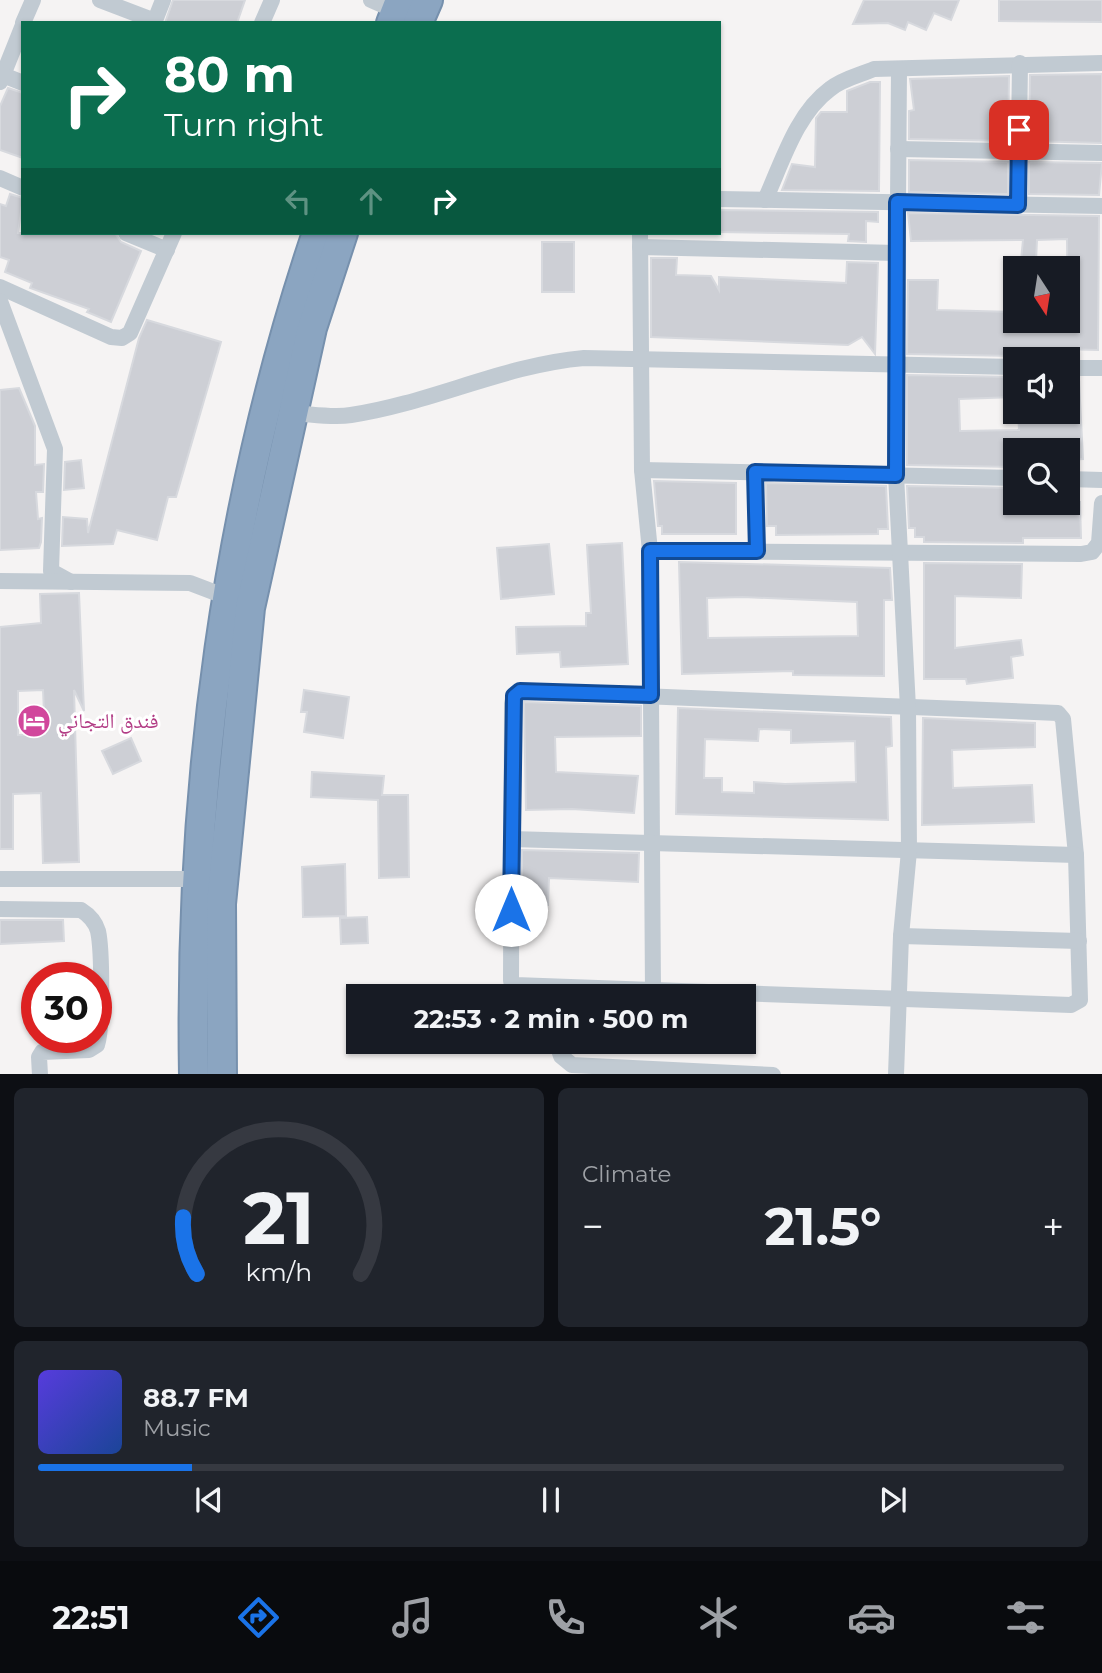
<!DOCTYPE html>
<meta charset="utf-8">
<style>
:root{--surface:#171b24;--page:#20242c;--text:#f1f3f6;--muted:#9ea1a6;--line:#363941;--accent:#1a73e8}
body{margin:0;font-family:Montserrat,"Noto Naskh Arabic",sans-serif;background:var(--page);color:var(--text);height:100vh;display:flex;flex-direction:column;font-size:26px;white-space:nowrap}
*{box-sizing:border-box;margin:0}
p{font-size:23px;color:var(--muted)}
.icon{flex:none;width:38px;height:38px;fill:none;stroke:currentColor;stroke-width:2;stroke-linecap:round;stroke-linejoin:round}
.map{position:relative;height:1074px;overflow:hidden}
.details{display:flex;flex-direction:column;gap:14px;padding:14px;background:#0d0f14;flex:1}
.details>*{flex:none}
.banner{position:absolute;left:21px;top:21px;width:700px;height:214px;border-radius:0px;box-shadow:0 2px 5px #0004;background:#0b6e4f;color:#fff;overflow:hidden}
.needle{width:46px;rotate:168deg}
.fabs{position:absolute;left:1003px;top:256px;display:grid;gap:14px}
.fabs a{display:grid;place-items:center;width:77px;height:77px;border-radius:0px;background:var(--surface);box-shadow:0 2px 5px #0004;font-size:35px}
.speed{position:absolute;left:21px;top:962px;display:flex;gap:14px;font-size:35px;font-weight:700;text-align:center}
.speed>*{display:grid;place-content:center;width:91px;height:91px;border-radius:50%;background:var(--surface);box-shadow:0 2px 5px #0004;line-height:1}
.speed .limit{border:10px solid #d22;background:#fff;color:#111}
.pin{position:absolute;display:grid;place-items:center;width:60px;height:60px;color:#fff;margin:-30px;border-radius:14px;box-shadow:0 4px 10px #0006}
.me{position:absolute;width:77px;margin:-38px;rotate:0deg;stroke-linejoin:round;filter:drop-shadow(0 0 5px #0008)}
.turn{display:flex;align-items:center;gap:24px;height:147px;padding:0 28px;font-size:32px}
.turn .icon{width:91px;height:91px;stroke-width:2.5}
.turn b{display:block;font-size:49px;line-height:60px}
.lanes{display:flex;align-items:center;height:66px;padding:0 28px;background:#0003;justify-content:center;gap:35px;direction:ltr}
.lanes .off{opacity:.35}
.big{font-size:52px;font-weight:700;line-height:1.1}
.details .widget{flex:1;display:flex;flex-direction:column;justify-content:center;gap:10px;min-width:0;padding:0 24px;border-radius:10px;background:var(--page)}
.details .dial{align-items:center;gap:0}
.dial svg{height:182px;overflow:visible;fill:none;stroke:var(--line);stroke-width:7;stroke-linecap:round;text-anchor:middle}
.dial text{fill:var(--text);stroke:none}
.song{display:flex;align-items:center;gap:21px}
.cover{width:84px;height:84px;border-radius:10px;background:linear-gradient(135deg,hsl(250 70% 55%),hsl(220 70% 35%))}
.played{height:7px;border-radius:4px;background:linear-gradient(90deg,var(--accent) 15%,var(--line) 15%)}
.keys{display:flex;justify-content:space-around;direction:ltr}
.heat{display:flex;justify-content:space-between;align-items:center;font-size:38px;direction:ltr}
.details .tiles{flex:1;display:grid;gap:14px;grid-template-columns:1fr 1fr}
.widget:last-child{grid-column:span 2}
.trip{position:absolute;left:346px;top:984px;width:410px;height:70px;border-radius:0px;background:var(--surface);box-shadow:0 2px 5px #0004;font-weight:700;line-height:70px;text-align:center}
.dock{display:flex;height:112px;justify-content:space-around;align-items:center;background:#090b0e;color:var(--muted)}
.dock .icon{width:49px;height:49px}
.dock .on{color:var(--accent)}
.dock b{font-size:32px;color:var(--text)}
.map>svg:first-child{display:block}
</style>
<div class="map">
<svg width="1102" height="1075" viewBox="0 0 1102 1075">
<rect width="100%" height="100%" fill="#f5f3f3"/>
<g fill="#cdcfd5" stroke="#d7d9de" stroke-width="2" fill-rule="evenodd">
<polygon points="173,0 245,0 237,23 165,23"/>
<polygon points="864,0 959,0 951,20 934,13 926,30 908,22 905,30 888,23 853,24"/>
<polygon points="999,0 1102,0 1102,22 999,21"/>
<polygon points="1102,74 1102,143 1029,141 1030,75"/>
<polygon points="1009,76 1008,141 909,139 909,111 914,110 910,79"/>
<polygon points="870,82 880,82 879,191 782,190 792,164 815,167 816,118 821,112 847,112 847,91"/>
<polygon points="8,88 23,93 23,158 0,150 0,106"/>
<polygon points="909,160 1008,162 1008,194 909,192"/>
<polygon points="1029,162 1102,163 1099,195 1029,194"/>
<polygon points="10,194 23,198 18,233 115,233 121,242 141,251 111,322 87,312 89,309 30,288 32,283 5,272 9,260 0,257 0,204 6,206"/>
<polygon points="719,210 878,212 878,222 866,221 866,242 848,241 849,234 719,232"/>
<polygon points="908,213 1099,216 1098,350 1015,348 1015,356 907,354 908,280 938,280 937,310 1015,312 1015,320 1068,320 1067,239 1037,240 1036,261 1021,260 1023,240 911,241"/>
<rect x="542" y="242" width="32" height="50"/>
<polygon points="651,258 677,258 676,275 711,276 719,290 719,277 846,283 847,262 878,263 875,354 862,337 848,345 651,337"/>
<polygon points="147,320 221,342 176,497 168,497 157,540 117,530 113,544 62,546 63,517 87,519 88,533 139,338"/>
<polygon points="907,375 1015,377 1015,397 959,399 960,431 1019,430 1018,411 1068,411 1068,380 1079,380 1083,459 1068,460 1068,450 1015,450 1015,467 907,465"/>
<polygon points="19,388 35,426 35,465 44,464 43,492 36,492 38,519 42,518 41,542 39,548 0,550 0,390"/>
<polygon points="81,460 84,488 64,490 65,462"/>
<polygon points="654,481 736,483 736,534 662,534 662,526 658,526"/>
<polygon points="766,483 886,486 888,529 878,529 878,534 776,535 776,526 767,526"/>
<polygon points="907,486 1015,488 1015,502 1080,502 1081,538 1023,538 1023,543 924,542 924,537 915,537 915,528 909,528"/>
<polygon points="622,543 628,664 561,667 560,652 517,654 516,627 586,626 586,613 591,613 587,545"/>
<polygon points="549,544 554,594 501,599 497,548"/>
<path d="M679,562L890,568L892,600H884V676L793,675V671L682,674ZM743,597L857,602L858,636L708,638L707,598Z"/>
<polygon points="924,563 1022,564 1021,598 955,596 955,648 1021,640 1023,655 1011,657 1013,678 967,684 966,679 924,679"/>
<path d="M79,593L84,711L74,690L79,862L43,863L41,793L13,794V849H0V627L41,623L40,594ZM43,690L45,734L18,735V691Z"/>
<polygon points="304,690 349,697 343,738 304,732 307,712 301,712"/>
<polygon points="524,702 641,706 641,736 555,737 556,772 638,776 634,813 572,809 526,810"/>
<path d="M678,708L891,717L892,746L886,747L888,820L676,814ZM759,729L791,730V743L855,741L856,782L785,784L754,782V793L722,792V778H704L705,739L758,741Z"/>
<polygon points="923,718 1035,723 1035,747 952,750 953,788 1032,785 1034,822 922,825"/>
<polygon points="131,738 141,761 113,774 102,751"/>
<polygon points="312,772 384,776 382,795 408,795 409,877 379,878 378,800 311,797"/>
<polygon points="522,850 639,853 638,882 549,878 548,905 522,904"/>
<polygon points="345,864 346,916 303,917 302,867"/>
<polygon points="367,917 368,943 341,944 340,918"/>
<polygon points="0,920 63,920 64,941 0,944"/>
</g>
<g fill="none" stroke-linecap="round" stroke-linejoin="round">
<defs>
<g id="highway">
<polyline points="391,23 400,0"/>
<polyline points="418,23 428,0"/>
<path d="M194,1075C189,790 226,503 317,233"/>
<polyline points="222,1075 221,904 250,608 312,328 343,233"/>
</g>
</defs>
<use href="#highway" stroke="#7690ad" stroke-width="32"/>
<g stroke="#c1cad2" stroke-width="16">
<polyline points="100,0 155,21"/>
<polyline points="371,0 396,11"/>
<polyline points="23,23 33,0"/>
<polyline points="154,23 163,0"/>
<polyline points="262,23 272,0"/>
<polyline points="3,75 23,25"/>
<polyline points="0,82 3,75 23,83"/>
<polyline points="898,149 1102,153"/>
<polyline points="0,178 23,188"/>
<polyline points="719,199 1102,206"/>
<path d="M765,200C782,163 796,114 830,89C842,79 860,75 874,69L1102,63"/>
<polyline points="1018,205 1020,63"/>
<polyline points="126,233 167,250"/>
<polyline points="640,233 642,470 650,551 1081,554 1092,552 1099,543 1102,503"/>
<polyline points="640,247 897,253"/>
<polyline points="0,287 111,337 122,338 130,333 174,233"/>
<polyline points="0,301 55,449 51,571 71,582"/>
<polyline points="1068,368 1102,368"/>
<path d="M293,413C312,414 332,418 351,415C431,403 504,365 584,358L1015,367"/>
<polyline points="642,470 1015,478"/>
<polyline points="755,472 757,551"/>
<polyline points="1068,479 1102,480"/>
<polyline points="650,551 653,992"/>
<polyline points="0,581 190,583 232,599"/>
<polygon points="520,691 1058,713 1063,719 1076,855 1080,1000 1071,1005 515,985 511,981 512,704 514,696"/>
<polyline points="511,839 1076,855"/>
<polyline points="0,879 198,879"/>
<path d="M0,909L81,910C89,915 95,921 98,931C102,949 103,1028 97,1045L89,1050L42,1052L39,1057L40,1075"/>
<polyline points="901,936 1079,941"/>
<polyline points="556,1041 561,1056 572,1065 773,1075"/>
<polyline points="896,1075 901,936 909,851 908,708 896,475 899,69"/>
</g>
<use href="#highway" stroke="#8ba5c1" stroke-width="28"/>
</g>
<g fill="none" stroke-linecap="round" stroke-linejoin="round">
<defs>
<polyline id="route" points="511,910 514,696 520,691 651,695 650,551 757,551 755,472 896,475 897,202 1018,205 1019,130"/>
</defs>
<use href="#route" stroke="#114b97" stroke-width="18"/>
<use href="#route" stroke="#1a73e8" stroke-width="12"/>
</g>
<defs>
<symbol id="hotel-disc" viewBox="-11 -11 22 22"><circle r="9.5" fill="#d1479c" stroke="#fff"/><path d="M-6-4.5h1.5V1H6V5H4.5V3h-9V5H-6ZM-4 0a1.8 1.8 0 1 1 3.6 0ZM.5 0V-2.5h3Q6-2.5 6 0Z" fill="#fff"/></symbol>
</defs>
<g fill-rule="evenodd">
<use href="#hotel-disc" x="15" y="702" width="38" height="38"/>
</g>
<g text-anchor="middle" stroke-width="6" stroke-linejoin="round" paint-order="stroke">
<g font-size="21" fill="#b23c85" stroke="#fff" text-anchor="start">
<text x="58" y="728">فندق التجاني</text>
</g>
</g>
</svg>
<div class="fabs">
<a><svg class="needle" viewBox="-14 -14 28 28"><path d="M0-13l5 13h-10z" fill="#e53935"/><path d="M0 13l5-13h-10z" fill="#9ea1a6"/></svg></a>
<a><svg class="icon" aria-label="sound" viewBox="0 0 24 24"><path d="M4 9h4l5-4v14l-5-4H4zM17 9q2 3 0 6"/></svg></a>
<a><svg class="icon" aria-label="search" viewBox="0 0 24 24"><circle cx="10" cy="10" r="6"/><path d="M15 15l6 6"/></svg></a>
</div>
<div class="speed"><div class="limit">30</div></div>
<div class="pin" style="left:1019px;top:130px;background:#d93025"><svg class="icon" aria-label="arrive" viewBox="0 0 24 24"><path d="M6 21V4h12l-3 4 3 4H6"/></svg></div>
<svg class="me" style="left:511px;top:910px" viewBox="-20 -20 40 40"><circle r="19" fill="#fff"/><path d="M0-13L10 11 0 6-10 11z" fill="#1a73e8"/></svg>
<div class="trip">22:53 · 2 min · 500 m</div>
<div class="banner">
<div class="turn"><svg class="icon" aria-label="right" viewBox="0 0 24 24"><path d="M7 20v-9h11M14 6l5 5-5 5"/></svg><div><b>80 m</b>Turn right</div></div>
<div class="lanes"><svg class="icon off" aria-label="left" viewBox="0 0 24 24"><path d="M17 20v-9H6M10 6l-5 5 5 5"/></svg><svg class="icon off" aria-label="ahead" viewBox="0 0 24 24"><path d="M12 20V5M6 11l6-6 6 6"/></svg><svg class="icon" aria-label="right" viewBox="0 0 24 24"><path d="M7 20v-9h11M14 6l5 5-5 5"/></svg></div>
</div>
</div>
<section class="details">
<div class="tiles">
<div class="widget dial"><svg viewBox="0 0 100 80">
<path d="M14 69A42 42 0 1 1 86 69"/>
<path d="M14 69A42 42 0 0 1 8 44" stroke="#1a73e8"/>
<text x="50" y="56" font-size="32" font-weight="700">21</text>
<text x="50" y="72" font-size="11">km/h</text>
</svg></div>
<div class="widget"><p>Climate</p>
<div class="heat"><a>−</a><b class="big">21.5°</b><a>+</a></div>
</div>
<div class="widget">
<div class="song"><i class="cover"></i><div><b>88.7 FM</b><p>Music</p></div></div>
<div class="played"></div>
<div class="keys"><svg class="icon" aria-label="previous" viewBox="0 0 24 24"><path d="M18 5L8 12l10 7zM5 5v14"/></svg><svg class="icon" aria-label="pause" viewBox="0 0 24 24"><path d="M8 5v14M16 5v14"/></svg><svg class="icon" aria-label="next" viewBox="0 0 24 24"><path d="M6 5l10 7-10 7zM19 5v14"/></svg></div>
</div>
</div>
</section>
<nav class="dock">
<b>22:51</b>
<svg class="icon on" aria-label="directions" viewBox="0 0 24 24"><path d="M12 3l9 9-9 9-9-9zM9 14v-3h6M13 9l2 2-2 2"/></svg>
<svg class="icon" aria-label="music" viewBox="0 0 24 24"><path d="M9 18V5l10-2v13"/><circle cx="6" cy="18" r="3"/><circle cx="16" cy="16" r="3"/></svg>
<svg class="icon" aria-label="phone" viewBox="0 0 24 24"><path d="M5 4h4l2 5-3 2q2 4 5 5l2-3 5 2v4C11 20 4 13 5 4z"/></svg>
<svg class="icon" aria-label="climate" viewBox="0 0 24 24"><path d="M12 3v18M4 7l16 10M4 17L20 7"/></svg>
<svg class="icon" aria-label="car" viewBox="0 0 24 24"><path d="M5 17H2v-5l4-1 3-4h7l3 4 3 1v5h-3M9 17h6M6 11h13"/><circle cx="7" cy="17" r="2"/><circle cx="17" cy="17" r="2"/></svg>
<svg class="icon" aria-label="filters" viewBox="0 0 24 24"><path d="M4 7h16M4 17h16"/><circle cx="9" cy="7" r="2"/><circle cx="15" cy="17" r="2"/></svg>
</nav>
